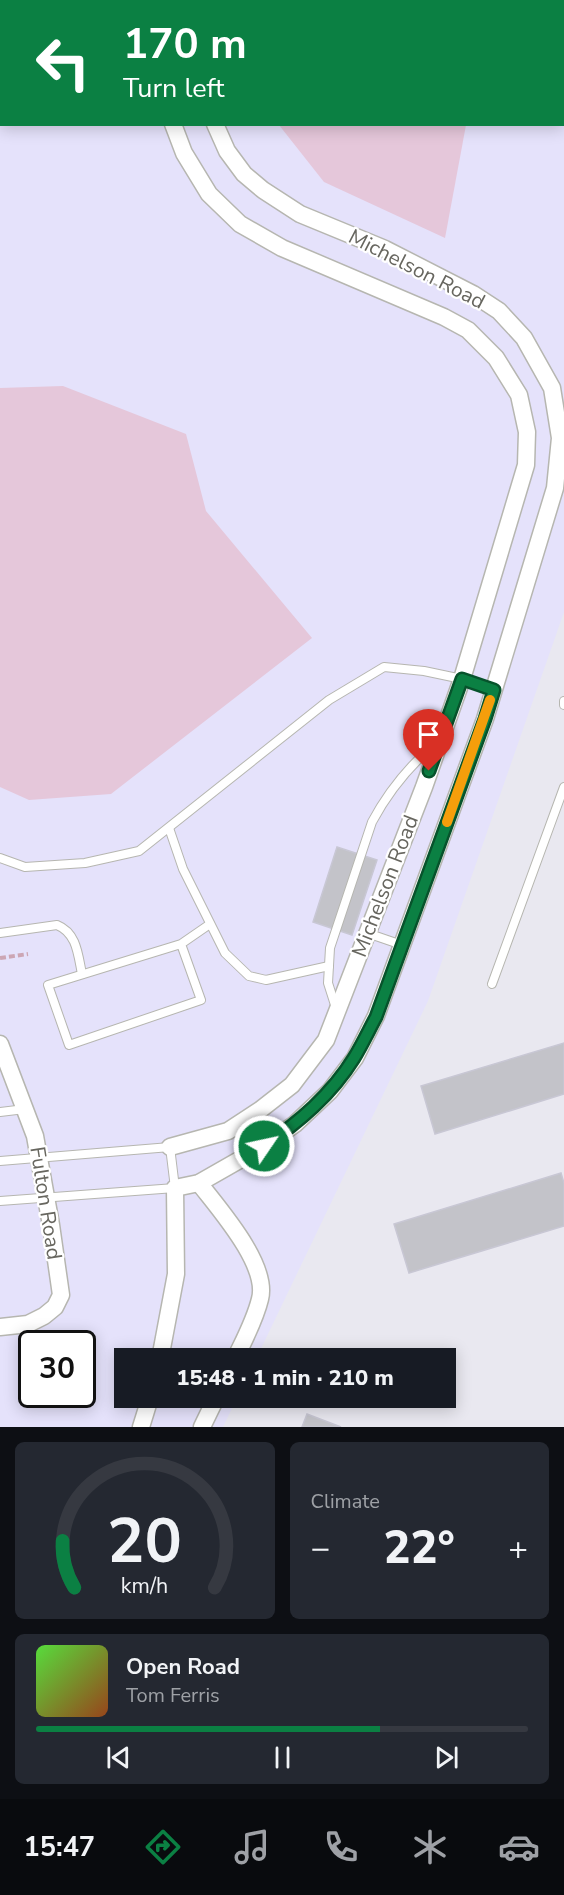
<!DOCTYPE html>
<meta charset="utf-8">
<style>
:root{--surface:#171b24;--page:#242831;--text:#f1f3f6;--muted:#9ea1a6;--line:#363941;--accent:#0b8043}
body{margin:0;font-family:"Nunito Sans",sans-serif;background:var(--page);color:var(--text);height:100vh;display:flex;flex-direction:column;font-size:22px;white-space:nowrap}
*{box-sizing:border-box;margin:0}
p{font-size:20px;color:var(--muted)}
.icon{flex:none;width:33px;height:33px;fill:none;stroke:currentColor;stroke-width:2;stroke-linecap:round;stroke-linejoin:round}
.map{position:relative;height:1427px;overflow:hidden}
.details{display:flex;flex-direction:column;gap:15px;padding:15px;background:#0d0f14;flex:1}
.details>*{flex:none}
.hud{position:absolute;left:0px;top:0px;width:564px;height:126px;box-shadow:0 3px 15px #0003;background:#0b8043;color:#fff;overflow:hidden}
.speed{position:absolute;left:18px;top:1330px;display:flex;gap:12px;font-size:30px;font-weight:700;text-align:center}
.speed>*{display:grid;place-content:center;width:78px;height:78px;border-radius:50%;background:var(--surface);box-shadow:0 3px 15px #0003;line-height:1}
.speed .limit{border:3px solid #111;border-radius:9px;background:#fff;color:#111}
.pin{position:absolute;display:grid;place-items:center;width:51px;height:51px;color:#fff;margin:-62px -26px;border-radius:50% 50% 50% 0;rotate:-45deg;box-shadow:0 0 6px #0007}
.pin .icon{rotate:45deg}
.me{position:absolute;width:66px;margin:-33px;rotate:56deg;stroke-linejoin:round;filter:drop-shadow(0 0 4px #0008)}
.turn{display:flex;align-items:center;gap:21px;height:126px;padding:0 24px;font-size:27px}
.turn .icon{width:78px;height:78px;stroke-width:2.5}
.turn b{display:block;font-size:42px;line-height:51px}
.big{font-size:45px;font-weight:800;line-height:1.1}
.details .card{flex:1;display:flex;flex-direction:column;justify-content:center;gap:9px;min-width:0;padding:0 21px;border-radius:9px;background:var(--page)}
.details .dial{align-items:center;gap:0}
.dial svg{height:156px;overflow:visible;fill:none;stroke:var(--line);stroke-width:7;stroke-linecap:round;text-anchor:middle}
.dial text{fill:var(--text);stroke:none}
.song{display:flex;align-items:center;gap:18px}
.cover{width:72px;height:72px;border-radius:9px;background:linear-gradient(135deg,hsl(110 70% 55%),hsl(20 70% 35%))}
.played{height:6px;border-radius:3px;background:linear-gradient(90deg,var(--accent) 70%,var(--line) 70%)}
.keys{display:flex;justify-content:space-around;direction:ltr}
.heat{display:flex;justify-content:space-between;align-items:center;font-size:33px;direction:ltr}
.details .tiles{flex:1;display:grid;gap:15px;grid-template-columns:1fr 1fr}
.card:last-child{grid-column:span 2}
.trip{position:absolute;left:114px;top:1348px;width:342px;height:60px;border-radius:0px;background:var(--surface);box-shadow:0 3px 15px #0003;font-weight:800;line-height:60px;text-align:center}
.tab-bar{display:flex;height:96px;justify-content:space-around;align-items:center;background:#090b0e;color:var(--muted)}
.tab-bar .icon{width:42px;height:42px}
.tab-bar .on{color:var(--accent)}
.tab-bar b{font-size:27px;color:var(--text)}
.map>svg:first-child{display:block}
</style>
<div class="map">
<svg width="564" height="1427" viewBox="0 0 564 1427">
<rect width="100%" height="100%" fill="#e9e8f0"/>
<path fill="#e5e2fb" fill-rule="evenodd" d="M0,0L510,1L2,2V124H562L563,15H564V612L428,1001L256,1359H124V1398H237L223,1427H0ZM32,1344H82V1395H32Z"/>
<g fill="#e5c7da">
<polygon points="279,125 466,125 445,238 324,182"/>
<polygon points="63,386 186,434 206,511 312,638 111,794 29,800 0,787 0,388"/>
</g>
<g fill="#c3c3c9" stroke="#c8c7d4" stroke-width="1.5">
<polygon points="337,847 377,860 352,935 313,922"/>
<polygon points="564,1043 564,1094 435,1134 421,1086"/>
<polygon points="561,1173 564,1183 564,1226 409,1273 394,1224"/>
<polygon points="307,1414 341,1427 302,1427"/>
</g>
<g fill="none" stroke-linecap="round" stroke-linejoin="round">
<defs>
<g id="service">
<polyline points="564,701 564,705"/>
<polyline points="169,828 183,869 225,953 249,976 266,980 329,966"/>
<polyline points="0,858 25,867 85,863 139,851 329,700 384,667 424,671 462,679 494,690"/>
<path d="M0,933L57,925C77,933 78,955 82,974"/>
<polyline points="367,933 402,945"/>
<polyline points="181,944 201,1000 69,1045 48,985 181,944 210,924"/>
<polyline points="492,984 564,787"/>
<path d="M336,1008L328,983L330,948L372,822C388,792 410,765 436,743"/>
<polyline points="0,1112 25,1109"/>
<polyline points="0,1161 170,1147 175,1188 0,1201"/>
</g>
<g id="minor">
<polyline points="174,2 174,0"/>
<polyline points="219,2 220,0"/>
<polyline points="0,1044 35,1136 51,1225 61,1295 55,1307 44,1316 28,1324 0,1327"/>
<polyline points="170,1147 228,1131 260,1110 292,1085 326,1040 424,787 462,679 526,465 527,432 519,395 496,358 468,330 444,317 282,248 240,224 209,194 184,153 173,124"/>
<path d="M199,1183C219,1209 269,1265 260,1299C255,1320 244,1340 235,1359"/>
<polyline points="160,1359 176,1274 175,1188 199,1183 264,1146 295,1124 330,1091 355,1058 376,1016 485,719 555,488 560,438 552,388 524,338 499,311 473,294 385,249 300,214 263,190 244,174 227,151 215,124"/>
<polyline points="141,1427 150,1398"/>
<polyline points="202,1427 216,1398"/>
</g>
</defs>
<use href="#service" stroke="#b6b6b0" stroke-width="10"/>
<use href="#minor" stroke="#b6b6b0" stroke-width="19"/>
<polyline stroke="#cca6b4" stroke-width="4" stroke-dasharray="6 3" stroke-linecap="butt" points="0,958 28,954"/>
<use href="#service" stroke="#fff" stroke-width="8"/>
<use href="#minor" stroke="#fff" stroke-width="16"/>
</g>
<g fill="none" stroke-linecap="round" stroke-linejoin="round">
<defs>
<path id="route" d="M264,1146C299,1122 331,1095 354,1058C362,1045 369,1030 376,1017L485,719L494,690L462,679L429,771"/>
</defs>
<use href="#route" stroke="#07532c" stroke-width="15"/>
<use href="#route" stroke="#0b8043" stroke-width="10"/>
<polyline stroke="#f59e0b" stroke-width="10" points="447,822 490,700"/>
</g>
<g text-anchor="middle" stroke-width="4.5" stroke-linejoin="round" paint-order="stroke">
<g font-size="21" fill="#67665f" stroke="#fff">
<text transform="translate(417 269) rotate(27)" y="7">Michelson Road</text>
<text transform="translate(385 886) rotate(-69)" y="7">Michelson Road</text>
<text transform="translate(46 1203) rotate(81)" y="7">Fulton Road</text>
</g>
</g>
</svg>
<div class="speed"><div class="limit">30</div></div>
<div class="pin" style="left:429px;top:771px;background:#d93025"><svg class="icon" aria-label="arrive" viewBox="0 0 24 24"><path d="M6 21V4h12l-3 4 3 4H6"/></svg></div>
<svg class="me" style="left:264px;top:1146px" viewBox="-20 -20 40 40"><circle r="17" fill="#0b8043" stroke="#fff" stroke-width="3"/><path d="M0-11L8 9 0 5-8 9z" fill="#fff"/></svg>
<div class="trip">15:48 · 1 min · 210 m</div>
<div class="hud">
<div class="turn"><svg class="icon" aria-label="left" viewBox="0 0 24 24"><path d="M17 20v-9H6M10 6l-5 5 5 5"/></svg><div><b>170 m</b>Turn left</div></div>
</div>
</div>
<section class="details">
<div class="tiles">
<div class="card dial"><svg viewBox="0 0 100 80">
<path d="M14 69A42 42 0 1 1 86 69"/>
<path d="M14 69A42 42 0 0 1 8 45" stroke="#0b8043"/>
<text x="50" y="56" font-size="32" font-weight="700">20</text>
<text x="50" y="72" font-size="11">km/h</text>
</svg></div>
<div class="card"><p>Climate</p>
<div class="heat"><a>−</a><b class="big">22°</b><a>+</a></div>
</div>
<div class="card">
<div class="song"><i class="cover"></i><div><b>Open Road</b><p>Tom Ferris</p></div></div>
<div class="played"></div>
<div class="keys"><svg class="icon" aria-label="previous" viewBox="0 0 24 24"><path d="M18 5L8 12l10 7zM5 5v14"/></svg><svg class="icon" aria-label="pause" viewBox="0 0 24 24"><path d="M8 5v14M16 5v14"/></svg><svg class="icon" aria-label="next" viewBox="0 0 24 24"><path d="M6 5l10 7-10 7zM19 5v14"/></svg></div>
</div>
</div>
</section>
<nav class="tab-bar">
<b>15:47</b>
<svg class="icon on" aria-label="directions" viewBox="0 0 24 24"><path d="M12 3l9 9-9 9-9-9zM9 14v-3h6M13 9l2 2-2 2"/></svg>
<svg class="icon" aria-label="music" viewBox="0 0 24 24"><path d="M9 18V5l10-2v13"/><circle cx="6" cy="18" r="3"/><circle cx="16" cy="16" r="3"/></svg>
<svg class="icon" aria-label="phone" viewBox="0 0 24 24"><path d="M5 4h4l2 5-3 2q2 4 5 5l2-3 5 2v4C11 20 4 13 5 4z"/></svg>
<svg class="icon" aria-label="climate" viewBox="0 0 24 24"><path d="M12 3v18M4 7l16 10M4 17L20 7"/></svg>
<svg class="icon" aria-label="car" viewBox="0 0 24 24"><path d="M5 17H2v-5l4-1 3-4h7l3 4 3 1v5h-3M9 17h6M6 11h13"/><circle cx="7" cy="17" r="2"/><circle cx="17" cy="17" r="2"/></svg>
</nav>
